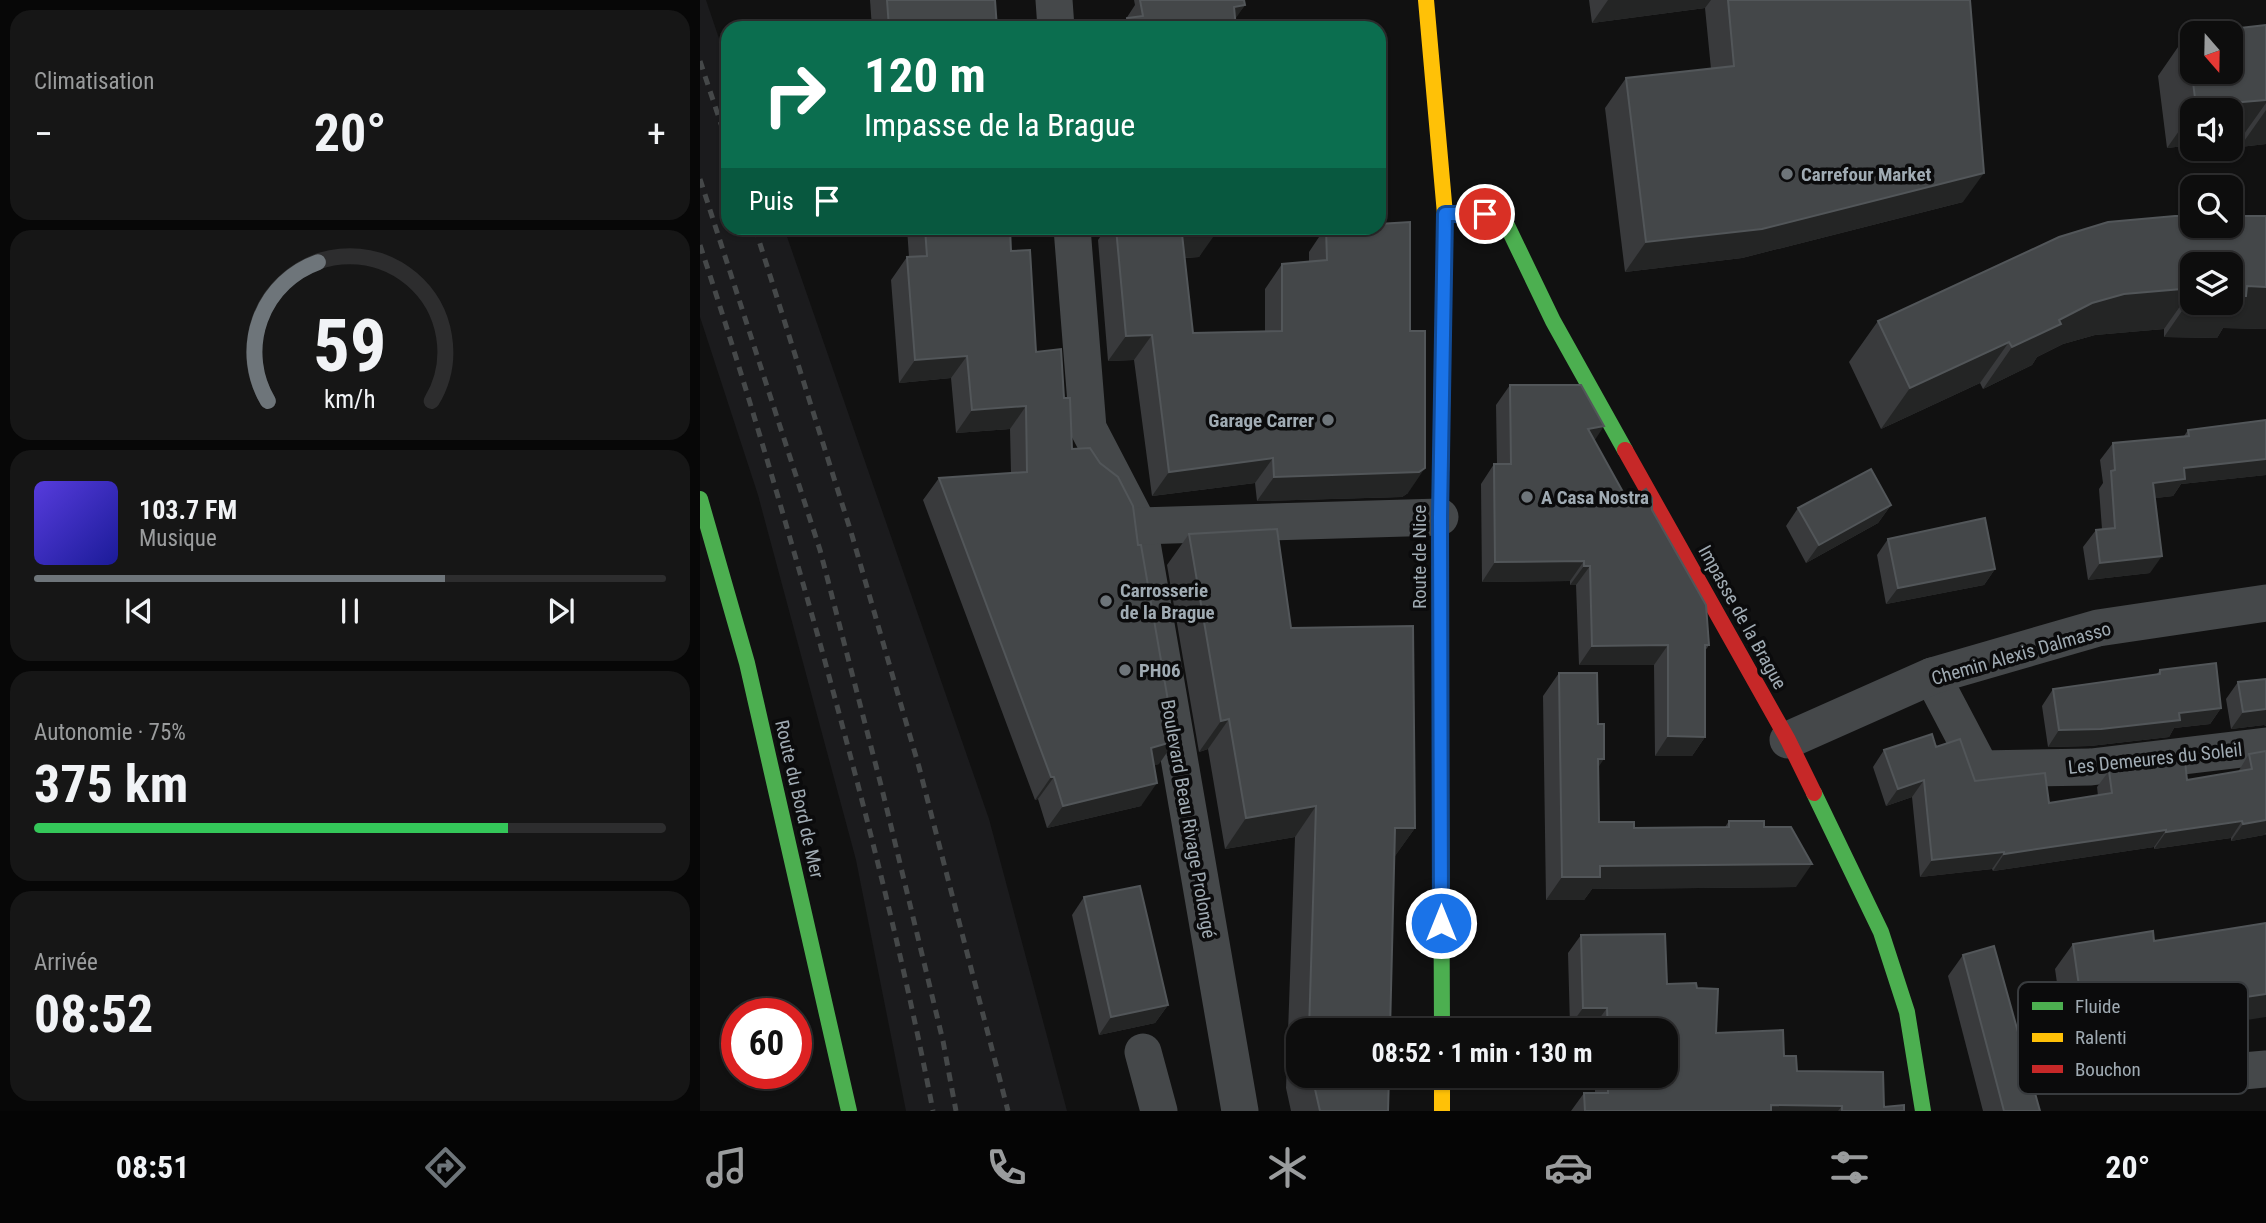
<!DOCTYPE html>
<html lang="fr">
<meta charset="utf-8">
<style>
:root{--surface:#0d0d0d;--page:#161616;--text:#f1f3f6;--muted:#9a9c9d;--line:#2d2d2e;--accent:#6e757a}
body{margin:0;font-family:"Roboto Condensed",sans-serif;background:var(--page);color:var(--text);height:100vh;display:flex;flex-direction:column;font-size:26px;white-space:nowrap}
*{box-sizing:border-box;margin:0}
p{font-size:23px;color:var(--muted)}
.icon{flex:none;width:38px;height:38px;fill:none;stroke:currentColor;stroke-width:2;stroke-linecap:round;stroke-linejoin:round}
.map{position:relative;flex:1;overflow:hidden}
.sheet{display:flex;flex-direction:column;gap:10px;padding:10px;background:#070707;width:700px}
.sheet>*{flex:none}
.top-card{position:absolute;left:21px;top:21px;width:665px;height:214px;border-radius:21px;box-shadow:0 2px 5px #0004,0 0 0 2px var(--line);background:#0b6e4f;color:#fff;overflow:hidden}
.needle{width:46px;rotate:160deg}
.fabs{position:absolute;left:1480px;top:21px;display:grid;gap:14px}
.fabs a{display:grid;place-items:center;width:63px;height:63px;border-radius:14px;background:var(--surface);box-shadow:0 2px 5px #0004,0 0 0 2px var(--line);font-size:35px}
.speed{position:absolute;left:21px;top:998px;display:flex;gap:14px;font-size:35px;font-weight:700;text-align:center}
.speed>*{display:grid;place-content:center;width:91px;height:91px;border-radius:50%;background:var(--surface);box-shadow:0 2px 5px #0004,0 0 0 2px var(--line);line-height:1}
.speed .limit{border:10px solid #d22;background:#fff;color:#111}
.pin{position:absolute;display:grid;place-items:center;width:60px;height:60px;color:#fff;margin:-30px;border:4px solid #fff;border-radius:50%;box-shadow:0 2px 7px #0007}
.me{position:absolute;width:77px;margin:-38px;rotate:0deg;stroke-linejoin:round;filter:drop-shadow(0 0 5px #0008)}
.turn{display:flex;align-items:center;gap:24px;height:147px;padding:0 28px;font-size:32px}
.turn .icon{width:91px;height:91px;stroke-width:2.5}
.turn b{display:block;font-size:49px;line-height:60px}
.then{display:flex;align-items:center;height:66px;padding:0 28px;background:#0003;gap:14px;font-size:26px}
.big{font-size:52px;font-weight:700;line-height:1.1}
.sheet .tile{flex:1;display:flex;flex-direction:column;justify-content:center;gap:10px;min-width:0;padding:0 24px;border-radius:21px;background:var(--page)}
.sheet .dial{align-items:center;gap:0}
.dial svg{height:182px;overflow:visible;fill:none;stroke:var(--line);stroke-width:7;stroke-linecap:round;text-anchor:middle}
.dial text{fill:var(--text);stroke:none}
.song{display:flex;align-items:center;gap:21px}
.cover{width:84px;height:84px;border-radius:10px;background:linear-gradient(135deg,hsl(250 70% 55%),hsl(240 70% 35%))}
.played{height:7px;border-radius:4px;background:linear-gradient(90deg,var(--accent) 65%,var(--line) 65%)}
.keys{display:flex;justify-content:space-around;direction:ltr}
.heat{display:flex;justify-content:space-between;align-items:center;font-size:38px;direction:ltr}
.charge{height:10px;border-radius:5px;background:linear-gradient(90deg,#34c759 75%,var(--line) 0)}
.trip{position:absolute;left:586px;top:1018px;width:392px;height:70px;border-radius:21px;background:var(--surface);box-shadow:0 2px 5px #0004,0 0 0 2px var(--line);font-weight:700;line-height:70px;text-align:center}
.tab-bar{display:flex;height:112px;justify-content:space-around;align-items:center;background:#050505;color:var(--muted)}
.tab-bar .icon{width:49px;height:49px}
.tab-bar .current{color:var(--accent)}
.tab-bar b{font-size:32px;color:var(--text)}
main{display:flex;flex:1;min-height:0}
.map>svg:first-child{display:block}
</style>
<main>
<section class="sheet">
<div class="tile"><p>Climatisation</p>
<div class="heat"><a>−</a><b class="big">20°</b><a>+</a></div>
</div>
<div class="tile dial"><svg viewBox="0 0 100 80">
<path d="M14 69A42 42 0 1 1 86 69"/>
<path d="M14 69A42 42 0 0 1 36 8" stroke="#6e757a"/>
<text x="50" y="56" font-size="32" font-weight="700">59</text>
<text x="50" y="72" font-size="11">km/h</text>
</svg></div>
<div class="tile">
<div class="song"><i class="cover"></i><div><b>103.7 FM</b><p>Musique</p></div></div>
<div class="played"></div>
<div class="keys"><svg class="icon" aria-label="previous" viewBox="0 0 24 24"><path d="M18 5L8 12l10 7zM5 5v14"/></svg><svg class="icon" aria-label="pause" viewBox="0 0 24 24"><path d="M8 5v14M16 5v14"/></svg><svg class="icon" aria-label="next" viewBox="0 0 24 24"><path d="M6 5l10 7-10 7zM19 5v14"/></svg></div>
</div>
<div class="tile"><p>Autonomie · 75%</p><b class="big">375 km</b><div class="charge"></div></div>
<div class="tile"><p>Arrivée</p><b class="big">08:52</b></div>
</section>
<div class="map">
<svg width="1566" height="1111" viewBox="0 0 1566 1111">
<rect width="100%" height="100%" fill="#111"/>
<polygon fill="#1b1b1d" points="0,0 6,0 28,65 28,228 84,228 289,819 367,1111 206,1111 156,860 58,495 0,317"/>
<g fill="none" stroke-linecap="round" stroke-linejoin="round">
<g stroke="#45484a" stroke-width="37">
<polyline points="354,0 356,28"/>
<polyline points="372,228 388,428 439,526 540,1111"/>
<polyline points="439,526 740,517"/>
<polyline points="1232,676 1281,769 1391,767 1566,746"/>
<polyline points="1088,740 1232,676 1398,628 1566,603"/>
<polyline points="443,1052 459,1111"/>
<polyline points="1543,1071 1566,1069"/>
</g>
<g stroke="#4caf50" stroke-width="16">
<polyline points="745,214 801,213 853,321 925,450"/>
<polyline points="0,499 47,663 149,1111"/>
<polyline points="740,538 742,1031"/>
<polyline points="1114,793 1181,932 1207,1012 1223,1111"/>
</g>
<g stroke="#ffc107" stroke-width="16">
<polyline points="726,0 745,214 740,538"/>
<polyline points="742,1076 742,1111"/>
</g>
<polyline stroke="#c62828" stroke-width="16" points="925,450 1088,740 1114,793"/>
<g stroke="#454849" stroke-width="5" stroke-dasharray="9 7" stroke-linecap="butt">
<polyline points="0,61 28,145"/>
<polyline points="0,179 120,550 182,789 243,1041 256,1111"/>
<polyline points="55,228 151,532 219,767 308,1111"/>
<path d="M0,245C44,378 83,512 121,647C163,800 203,955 233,1111"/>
</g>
</g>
<g fill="#393a3c">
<polygon points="170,0 295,0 297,28 172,28"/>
<polygon points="434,0 544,0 545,5 535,18 536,28 420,28 435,5"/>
<polygon points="889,0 1270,0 1263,202 1042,258 925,272 905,108 926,78 1011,69 1005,8 892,23"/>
<polygon points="1566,25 1566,144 1540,147 1531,110 1493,110 1493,145 1467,148 1458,76 1487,34"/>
<polygon points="1566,216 1566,329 1523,328 1517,338 1464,337 1464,329 1395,335 1363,344 1337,357 1332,365 1283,389 1280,383 1181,429 1149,362 1178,321"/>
<polygon points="207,228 310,228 311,251 336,352 364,398 372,449 459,764 454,765 441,806 347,828 338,799 335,800 223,500 239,478 311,473 310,429 256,433 251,378 199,383 191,280 207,257 209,257"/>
<polygon points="406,228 516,228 499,257 485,258 493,333 565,332 565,289 582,264 609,262 609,252 625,228 679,228 708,493 702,497 557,501 555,483 452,496 434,360 408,361 398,240"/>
<polygon points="810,385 894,441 928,501 952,510 1009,645 1005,651 1005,737 992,756 955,756 954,665 879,665 876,585 870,585 870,581 782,582 781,484 794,464 797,464 796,405"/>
<polygon points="1566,420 1566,475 1481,484 1473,496 1455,498 1450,573 1388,580 1383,547 1396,530 1402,529 1399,489 1403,483 1400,460 1413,443 1484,436 1488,430"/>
<polygon points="1191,505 1178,523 1106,563 1086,526 1098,508"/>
<polygon points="489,534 591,628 715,828 694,857 690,1031 598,1031 598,1076 689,1076 688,1111 591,1111 586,1088 595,837 525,849 508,749 499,752 467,565"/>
<polygon points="1188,539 1295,569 1284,585 1186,604 1177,555"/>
<polygon points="1460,670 1521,708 1510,724 1474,728 1469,737 1390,746 1348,747 1342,706 1353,689 1456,675"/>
<polygon points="859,673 898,768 899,822 934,828 1025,827 1029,821 1064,827 1096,887 892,889 884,900 846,900 843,696"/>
<polygon points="1566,679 1566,726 1564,725 1531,729 1526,699 1538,682"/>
<polygon points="1236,747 1275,781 1349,803 1398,796 1397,787 1409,771 1487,780 1538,772 1549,754 1566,751 1566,835 1565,834 1564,835 1531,841 1531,838 1454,849 1454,847 1293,871 1292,869 1220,877 1212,797 1186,806 1173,767 1184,750"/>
<polygon points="384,897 468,1005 455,1023 399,1035 372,915"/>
<polygon points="881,935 967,984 997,988 1016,1033 1084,1056 1097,1071 1184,1107 1204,1111 871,1111 884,1093 895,1093 895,1076 966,1076 966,1031 894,1031 894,1026 870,1026 868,953"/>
<polygon points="1454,941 1542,1021 1542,1037 1523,1076 1488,1081 1483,1038 1367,1053 1355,969 1373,944"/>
<polygon points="1263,955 1340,1111 1283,1111 1248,976"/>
</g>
<g fill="#242525">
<polygon points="908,0 1011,0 1005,8 892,23"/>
<polygon points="545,5 529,28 534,7"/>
<polygon points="1566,100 1566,103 1539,141 1531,142 1531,110 1493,110 1496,106"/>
<polygon points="1566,110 1566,144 1540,147"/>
<polygon points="1493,111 1493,145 1467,148"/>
<polygon points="1284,173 1263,202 1042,258 925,272 946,242"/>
<polygon points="516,233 499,257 465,259 482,234"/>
<polygon points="1547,286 1566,287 1566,329 1523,328 1517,338 1464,337 1493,295 1493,303 1531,303 1531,296"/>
<polygon points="1493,288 1464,329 1395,335 1363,344 1337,357 1332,365 1283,389 1312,347 1359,320 1392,303 1424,294"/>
<polygon points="452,335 434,360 408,361 426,336"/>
<polygon points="1309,342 1280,383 1181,429 1210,388"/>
<polygon points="267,356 251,378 199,383 215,360"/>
<polygon points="326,406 310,429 256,433 272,410"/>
<polygon points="904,426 891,446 888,429"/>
<polygon points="573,458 555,483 452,496 469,472"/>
<polygon points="1566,459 1566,475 1481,484 1473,496 1441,500 1453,483 1484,468"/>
<polygon points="725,468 708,493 702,497 557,501 574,477"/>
<polygon points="1191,505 1178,523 1106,563 1119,545"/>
<polygon points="1462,556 1450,573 1388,580 1400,563"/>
<polygon points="884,561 870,581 782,582 795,562"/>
<polygon points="884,566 890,566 876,585 870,585"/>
<polygon points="1295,569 1284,585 1186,604 1198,588"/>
<polygon points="968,645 954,665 879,665 892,646"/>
<polygon points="1521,708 1510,724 1474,728 1469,737 1390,746 1348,747 1359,730 1479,713"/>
<polygon points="1566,709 1566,726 1564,725 1531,729 1543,712"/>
<polygon points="529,719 508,749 499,752 521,721"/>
<polygon points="968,736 1005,737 992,756 955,756"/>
<polygon points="475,741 459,764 435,771 451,748"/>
<polygon points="898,759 904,759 888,782"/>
<polygon points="351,777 354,777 338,799 335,800"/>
<polygon points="1224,780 1212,797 1186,806 1198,789"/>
<polygon points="457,783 441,806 347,828 363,806"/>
<polygon points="616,806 595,837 525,849 546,818"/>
<polygon points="1566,820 1566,833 1564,835 1531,841 1543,824"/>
<polygon points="1542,821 1531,838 1454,849 1466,832"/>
<polygon points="695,828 715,828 693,859"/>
<polygon points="1466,830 1454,847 1293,871 1304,854"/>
<polygon points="1304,852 1292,869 1220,877 1232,860"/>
<polygon points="1112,864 1096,887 892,889 884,900 846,900 862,877 900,866"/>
<polygon points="1566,994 1566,1017 1521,1024 1539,998"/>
<polygon points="468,1005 455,1023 399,1035 411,1017"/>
<polygon points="883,1008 907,1008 894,1026 870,1026"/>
<polygon points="1501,1012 1483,1038 1367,1053 1385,1028"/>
<polygon points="1541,1050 1523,1076 1488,1081 1506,1055"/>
<polygon points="1071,1105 1142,1106 1138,1111 1067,1111"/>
</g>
<g fill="#444749" stroke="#525659" stroke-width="2">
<polygon points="187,0 295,0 297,28 189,28"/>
<polygon points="440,0 544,0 545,5 534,7 536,28 428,28 427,18 443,16"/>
<polygon points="1028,0 1270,0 1284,173 1062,229 946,242 926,78 1034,66"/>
<polygon points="1566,25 1566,100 1496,106 1487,34 1493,34 1493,72 1531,72 1531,33 1496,33"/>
<polygon points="1475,216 1493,216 1493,226 1531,226 1531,216 1566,216 1566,287 1547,286 1546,296 1531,296 1531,264 1493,264 1493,288 1424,294 1392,303 1359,320 1361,324 1312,347 1309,342 1210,388 1178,321 1359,237 1408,222"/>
<polygon points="710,222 710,331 725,331 725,468 719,472 574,477 573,458 469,472 452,335 426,336 416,228 516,228 516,233 482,234 493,333 582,331 582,264 627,260 626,228 679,228 679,224"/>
<polygon points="225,228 310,228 311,251 330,250 336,352 361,349 364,398 370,398 372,449 390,448 400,463 418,477 433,506 438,545 441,545 475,741 451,748 457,783 363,806 354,777 351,777 239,478 327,472 326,406 272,410 267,356 215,360 207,257 227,256"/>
<polygon points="810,385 881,385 904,426 888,429 928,501 946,489 952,498 952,510 1006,605 1009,645 1005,645 1005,737 968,736 968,645 892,646 890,566 884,566 884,561 795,562 794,464 811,464"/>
<polygon points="1566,420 1566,459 1484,468 1485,479 1453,483 1462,556 1400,563 1396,530 1415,528 1411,471 1415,470 1413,443 1489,436 1488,430"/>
<polygon points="1171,469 1191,505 1119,545 1098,508"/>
<polygon points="1285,518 1295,569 1198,588 1188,539"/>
<polygon points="577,529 591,628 713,626 715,828 695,828 690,1031 609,1031 616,806 546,818 529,719 521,721 489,534"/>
<polygon points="1516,663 1521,708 1479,713 1480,720 1401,729 1359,730 1353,689 1460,674 1460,670"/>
<polygon points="859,673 897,673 898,724 904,724 904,759 898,759 899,822 934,822 934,828 1029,827 1029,821 1064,821 1064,827 1091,827 1112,864 900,866 900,877 862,877"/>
<polygon points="1566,679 1566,709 1543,712 1538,682"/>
<polygon points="1232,734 1236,747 1260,739 1275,781 1345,773 1349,803 1412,793 1409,771 1485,761 1487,780 1552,769 1549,754 1566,751 1566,820 1543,824 1542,821 1466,832 1466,830 1304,854 1304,852 1232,860 1224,780 1198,789 1184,750"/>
<polygon points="440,886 468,1005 411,1017 384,897"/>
<polygon points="1566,923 1566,994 1539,998 1544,1034 1542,1037 1541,1050 1506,1055 1501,1012 1385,1028 1373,944 1453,931 1454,941"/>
<polygon points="965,934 967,984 996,983 997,988 1018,989 1016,1033 1083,1030 1084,1056 1096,1056 1097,1071 1183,1072 1184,1107 1204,1105 1204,1111 1142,1111 1142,1106 1071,1105 1071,1111 885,1111 884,1093 908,1093 908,1076 966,1076 966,1031 908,1031 907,1008 883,1008 881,935"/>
<polygon points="1294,946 1340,1111 1304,1111 1263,955"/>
<polygon points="612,1076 689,1076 688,1111 620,1111"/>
</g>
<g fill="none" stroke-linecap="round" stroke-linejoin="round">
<defs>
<polyline id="route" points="741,923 740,517 745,214 785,214"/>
</defs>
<use href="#route" stroke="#114b97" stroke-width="18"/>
<use href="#route" stroke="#1a73e8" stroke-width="12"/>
</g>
<g fill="#6e757a" stroke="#0b0b0c" stroke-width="2.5">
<circle cx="1087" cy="174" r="7"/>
<circle cx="628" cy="420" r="7"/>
<circle cx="827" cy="497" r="7"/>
<circle cx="406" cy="601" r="7"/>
<circle cx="425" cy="670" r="7"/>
</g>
<g text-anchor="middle" stroke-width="7" stroke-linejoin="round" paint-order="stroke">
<g font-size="19" font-weight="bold" fill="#a0abb3" stroke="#0b0b0c" text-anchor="start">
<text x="1101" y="181">Carrefour Market</text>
<text x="614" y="427" text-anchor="end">Garage Carrer</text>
<text x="841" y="504">A Casa Nostra</text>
<text x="420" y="597">Carrosserie<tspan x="420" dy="22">de la Brague</tspan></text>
<text x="439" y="677">PH06</text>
</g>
<g font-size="19" fill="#a0abb3" stroke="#0b0b0c">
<text transform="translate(719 557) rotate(-90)" y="7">Route de Nice</text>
<text transform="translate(1043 617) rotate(61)" y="7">Impasse de la Brague</text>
<text transform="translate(1321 653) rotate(-16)" y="7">Chemin Alexis Dalmasso</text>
<text transform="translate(1455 758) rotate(-6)" y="7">Les Demeures du Soleil</text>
<text transform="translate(100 799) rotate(77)" y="7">Route du Bord de Mer</text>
<text transform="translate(489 819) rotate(80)" y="7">Boulevard Beau Rivage Prolongé</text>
</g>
</g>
<rect x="1318" y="982" width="230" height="112" rx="10" fill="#0b0b0c" stroke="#383b3e" stroke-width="2"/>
<rect x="1332" y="1002" width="31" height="8" fill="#4caf50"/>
<rect x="1332" y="1033" width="31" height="9" fill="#ffc107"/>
<rect x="1332" y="1065" width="31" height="8" fill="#c62828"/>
<g font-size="19" fill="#a0abb3">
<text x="1375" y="1013">Fluide</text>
<text x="1375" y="1044">Ralenti</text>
<text x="1375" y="1076">Bouchon</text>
</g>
</svg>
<div class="fabs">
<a><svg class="needle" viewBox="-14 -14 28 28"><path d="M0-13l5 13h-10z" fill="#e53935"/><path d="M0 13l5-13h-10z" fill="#9a9c9d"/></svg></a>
<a><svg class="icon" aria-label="sound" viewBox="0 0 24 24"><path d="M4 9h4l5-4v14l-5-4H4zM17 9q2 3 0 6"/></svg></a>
<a><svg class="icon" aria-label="search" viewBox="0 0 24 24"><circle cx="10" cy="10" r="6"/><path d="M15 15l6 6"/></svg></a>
<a><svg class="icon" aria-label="layers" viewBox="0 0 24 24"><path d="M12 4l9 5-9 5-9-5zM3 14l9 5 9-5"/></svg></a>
</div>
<div class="speed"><div class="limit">60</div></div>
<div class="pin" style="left:785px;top:214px;background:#d93025"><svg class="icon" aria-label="arrive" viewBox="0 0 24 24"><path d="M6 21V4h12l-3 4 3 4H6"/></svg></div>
<svg class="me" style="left:741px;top:923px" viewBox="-20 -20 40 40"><circle r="17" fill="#1a73e8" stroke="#fff" stroke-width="3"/><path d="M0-11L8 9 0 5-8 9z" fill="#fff"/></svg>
<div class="trip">08:52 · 1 min · 130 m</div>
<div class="top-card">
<div class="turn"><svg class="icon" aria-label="right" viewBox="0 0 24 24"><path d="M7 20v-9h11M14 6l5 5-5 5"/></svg><div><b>120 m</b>Impasse de la Brague</div></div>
<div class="then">Puis<svg class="icon" aria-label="arrive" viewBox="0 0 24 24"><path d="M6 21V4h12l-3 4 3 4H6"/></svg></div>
</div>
</div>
</main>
<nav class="tab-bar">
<b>08:51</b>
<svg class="icon current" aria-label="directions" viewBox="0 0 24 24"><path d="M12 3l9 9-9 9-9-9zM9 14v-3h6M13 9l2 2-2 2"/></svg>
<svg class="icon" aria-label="music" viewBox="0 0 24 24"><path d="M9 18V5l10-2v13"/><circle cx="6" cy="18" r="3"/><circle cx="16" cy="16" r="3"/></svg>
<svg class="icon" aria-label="phone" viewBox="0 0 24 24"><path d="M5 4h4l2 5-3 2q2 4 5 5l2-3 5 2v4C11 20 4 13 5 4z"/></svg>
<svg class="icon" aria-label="climate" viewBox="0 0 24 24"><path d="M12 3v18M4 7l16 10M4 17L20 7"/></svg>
<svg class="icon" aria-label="car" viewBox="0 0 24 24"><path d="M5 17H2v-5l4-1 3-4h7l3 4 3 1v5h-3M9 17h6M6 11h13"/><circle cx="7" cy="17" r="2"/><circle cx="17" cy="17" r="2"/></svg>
<svg class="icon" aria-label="filters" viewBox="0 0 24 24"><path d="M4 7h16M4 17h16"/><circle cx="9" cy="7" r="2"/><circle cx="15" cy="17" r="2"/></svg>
<b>20°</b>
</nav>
